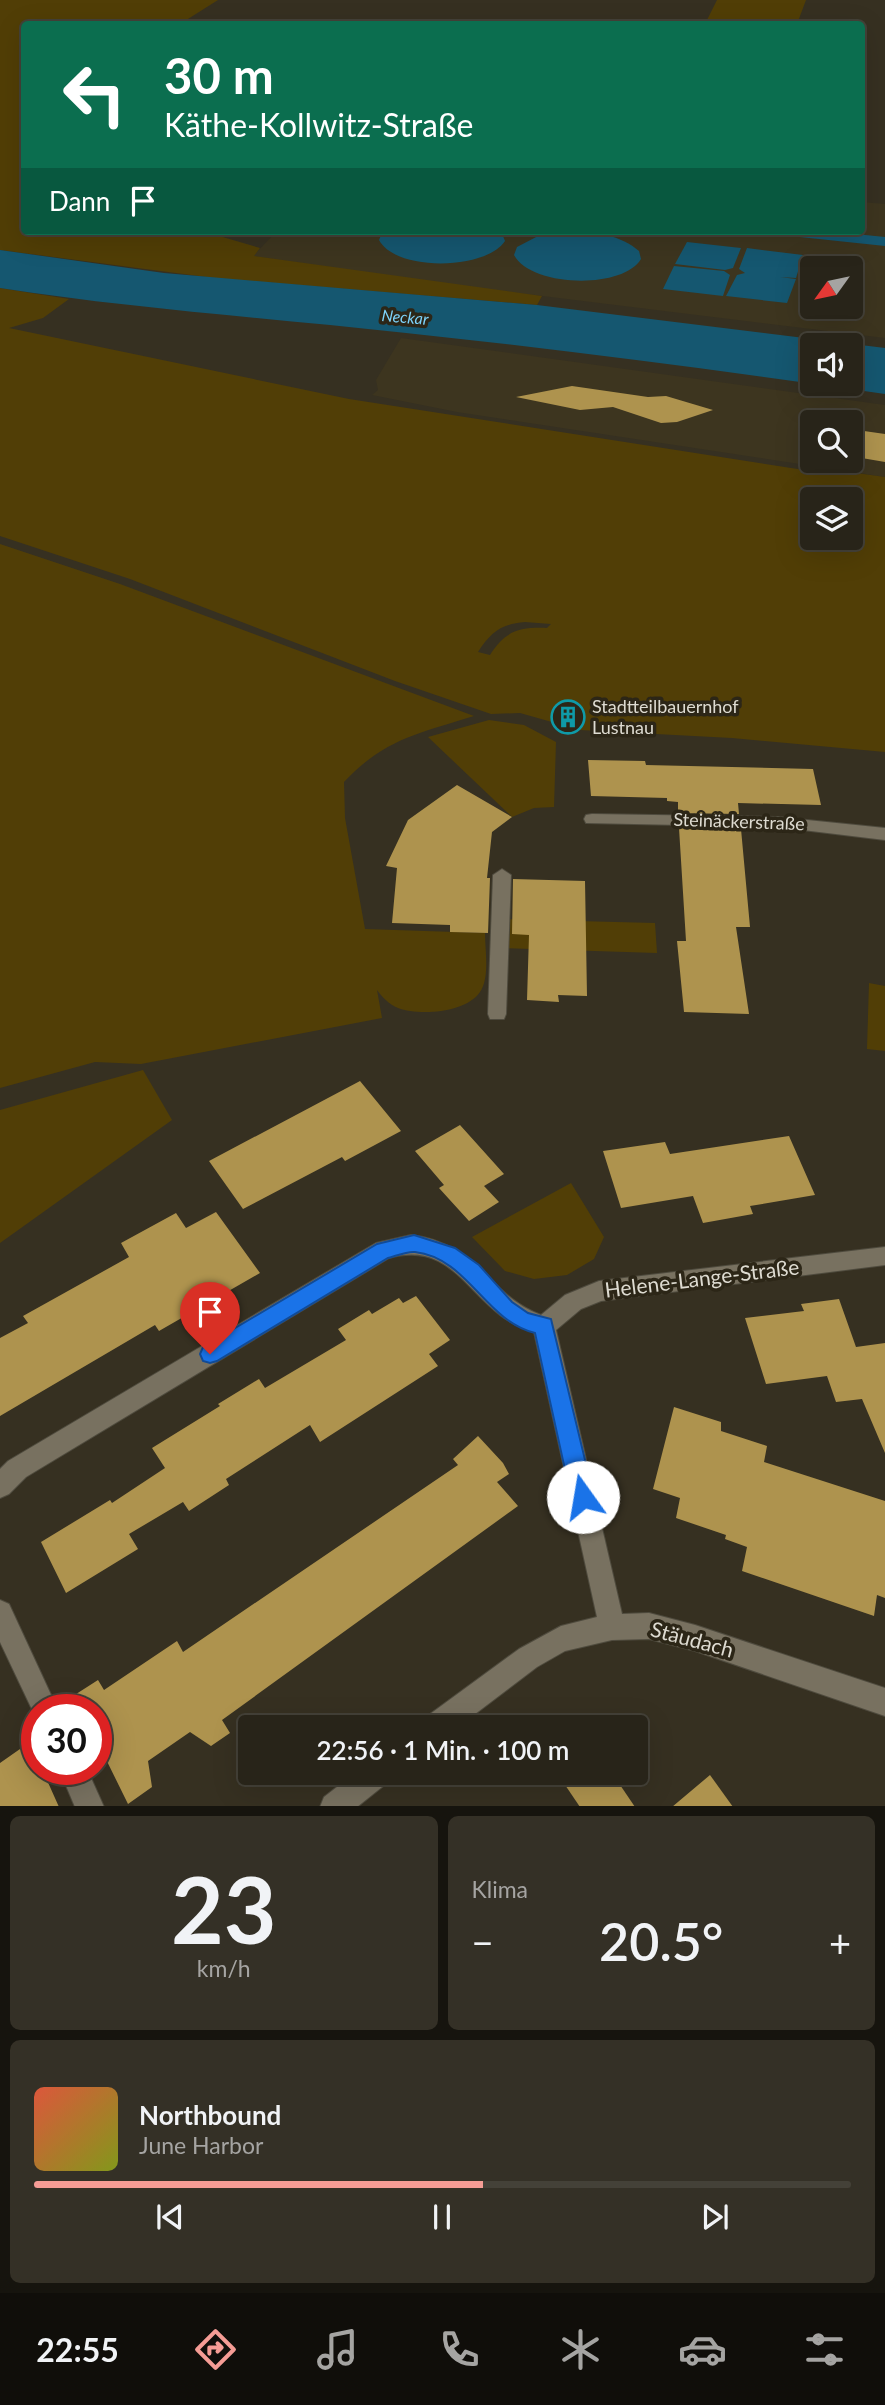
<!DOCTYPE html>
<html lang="de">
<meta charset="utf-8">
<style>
:root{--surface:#282419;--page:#343026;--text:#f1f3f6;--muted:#a5a4a2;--line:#444138;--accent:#f59c95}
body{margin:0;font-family:Lato,sans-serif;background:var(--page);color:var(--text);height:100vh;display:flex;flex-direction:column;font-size:26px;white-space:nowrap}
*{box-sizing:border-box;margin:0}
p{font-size:23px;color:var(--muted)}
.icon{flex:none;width:38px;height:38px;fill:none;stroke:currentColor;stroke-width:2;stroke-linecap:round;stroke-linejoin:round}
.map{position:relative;height:1806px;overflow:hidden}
.side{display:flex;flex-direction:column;gap:10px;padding:10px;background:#16140e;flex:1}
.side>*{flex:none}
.hud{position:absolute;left:21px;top:21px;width:844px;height:214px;border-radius:7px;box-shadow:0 7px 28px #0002,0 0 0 2px var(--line);background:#0b6e4f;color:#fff;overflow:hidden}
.needle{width:46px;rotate:237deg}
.fabs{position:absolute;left:800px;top:256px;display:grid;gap:14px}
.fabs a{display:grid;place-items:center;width:63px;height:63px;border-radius:7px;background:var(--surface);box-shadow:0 7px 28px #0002,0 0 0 2px var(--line);font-size:35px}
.speed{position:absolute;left:21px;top:1694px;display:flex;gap:14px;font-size:35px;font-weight:700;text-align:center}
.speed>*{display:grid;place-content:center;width:91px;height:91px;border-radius:50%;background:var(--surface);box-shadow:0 7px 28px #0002,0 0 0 2px var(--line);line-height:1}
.speed .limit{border:10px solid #d22;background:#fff;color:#111}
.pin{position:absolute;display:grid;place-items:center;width:60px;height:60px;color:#fff;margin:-72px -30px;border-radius:50% 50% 50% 0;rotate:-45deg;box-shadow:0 0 7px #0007}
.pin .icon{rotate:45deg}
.me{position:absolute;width:77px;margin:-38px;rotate:347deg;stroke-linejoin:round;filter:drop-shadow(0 0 5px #0008)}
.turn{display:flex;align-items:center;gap:24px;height:147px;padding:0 28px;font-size:32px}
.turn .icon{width:91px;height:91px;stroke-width:2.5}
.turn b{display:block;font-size:49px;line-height:60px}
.then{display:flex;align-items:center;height:66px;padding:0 28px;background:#0003;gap:14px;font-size:26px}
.big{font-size:52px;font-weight:600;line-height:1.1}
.side .tile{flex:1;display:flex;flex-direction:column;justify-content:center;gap:10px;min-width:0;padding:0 24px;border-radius:10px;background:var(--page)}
.side .dial{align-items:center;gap:0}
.dial b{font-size:91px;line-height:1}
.song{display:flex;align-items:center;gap:21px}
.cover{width:84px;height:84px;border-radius:10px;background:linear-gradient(135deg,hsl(10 70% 55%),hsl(70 70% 35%))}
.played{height:7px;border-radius:4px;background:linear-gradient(90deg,var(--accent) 55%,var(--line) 55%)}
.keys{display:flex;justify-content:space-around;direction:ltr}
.heat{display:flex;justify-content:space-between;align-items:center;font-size:38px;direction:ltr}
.side .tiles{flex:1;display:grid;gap:10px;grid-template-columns:1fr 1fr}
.tile:last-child{grid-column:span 2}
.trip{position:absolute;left:238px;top:1715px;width:410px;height:70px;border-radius:7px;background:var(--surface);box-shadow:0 7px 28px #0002,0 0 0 2px var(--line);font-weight:600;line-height:70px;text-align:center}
.dock{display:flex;height:112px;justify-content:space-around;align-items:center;background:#100e0a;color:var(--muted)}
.dock .icon{width:49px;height:49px}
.dock .on{color:var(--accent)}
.dock b{font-size:32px;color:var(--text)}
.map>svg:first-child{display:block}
</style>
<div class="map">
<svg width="885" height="1807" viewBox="0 0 885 1807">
<rect width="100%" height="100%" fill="#363021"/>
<g fill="#3d351f" fill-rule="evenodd">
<path d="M861,202L885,204V338L460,286L253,256L277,231H861ZM812,268H850V306H812Z"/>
<path d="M401,338L885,405V477L457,412L372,395L378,390L376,380ZM812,422H850V460H812Z"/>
</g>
<g fill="#513e06" fill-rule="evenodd">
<polygon points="0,0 218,0 180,24 24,24 24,231 202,231 260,248 254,256 542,296 537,305 214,278 0,250"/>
<polygon points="717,0 806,0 797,24 705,24"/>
<path d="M0,288L69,299L43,318L9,328L349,399L804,470L807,466L885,477V752L732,738L580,730L520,713L491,714L395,681L130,579L0,536ZM812,499H850V537H812ZM525,622L551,624L547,628C519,627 505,631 490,655L478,652C491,632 501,624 525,622Z"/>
<path d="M0,544L120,584L474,716C420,733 384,739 344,782L345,818L365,929L485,933C485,951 490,977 480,992C466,1013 419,1016 398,1008C389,1004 383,998 377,990L382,1018L141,1064L95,1062L0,1088Z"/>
<polygon points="489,720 524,725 556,742 554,807 534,808 512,817 428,737"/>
<polygon points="500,919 655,923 657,953 499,948"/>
<polygon points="869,983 885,986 885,1051 867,1049"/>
<polygon points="143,1070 172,1120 0,1243 0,1110"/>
<polygon points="571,1183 604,1237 594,1259 567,1275 534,1279 505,1271 472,1237"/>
</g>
<g fill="#155770" fill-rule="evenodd">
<path d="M383,231H501L505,241C486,270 396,272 379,240Z"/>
<polygon points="744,231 826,231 885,237 885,246"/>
<path d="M558,232C586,231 617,232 639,251L641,259C622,290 531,287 514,255L517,247L540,235Z"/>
<polygon points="687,242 741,248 733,268 725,270 675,264"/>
<polygon points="747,248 803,255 796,278 780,277 796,279 787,303 726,296 737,275 745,273 739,269"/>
<path d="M0,250L164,273L537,305L885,348V394C726,371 566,350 406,333C270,318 135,309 0,288ZM812,345H850V383H812Z"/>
<polygon points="674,266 724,271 730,275 723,296 663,289"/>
</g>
<g fill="#ae934e">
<polygon points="572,386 648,397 666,396 713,410 677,422 661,423 613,407 580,410 516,397"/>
<polygon points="850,429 885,434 885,462 850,456"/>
<polygon points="588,760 645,761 646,765 813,769 821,805 738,803 739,814 678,813 678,802 667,801 667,798 591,796"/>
<polygon points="457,785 512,817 492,832 487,878 490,878 488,933 450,932 450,925 392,923 397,868 386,866 408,820"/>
<polygon points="679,828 741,829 750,927 736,927 749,1014 684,1012 677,941 686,941"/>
<polygon points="513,879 585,881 587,996 558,995 559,1002 527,1000 529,935 512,934"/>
<polygon points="360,1081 401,1131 345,1161 342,1157 243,1209 209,1161"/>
<polygon points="460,1125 504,1174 484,1186 499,1202 469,1221 439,1188 444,1185 415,1151"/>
<polygon points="789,1136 815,1195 750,1206 753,1214 703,1223 693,1196 621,1208 603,1151 665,1142 670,1154"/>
<polygon points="216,1212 260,1273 159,1331 155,1325 0,1416 0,1338 28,1323 23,1316 129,1257 121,1243 176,1213 186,1228"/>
<polygon points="416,1296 450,1340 429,1354 438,1366 320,1442 310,1425 226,1479 229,1485 189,1511 183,1502 129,1534 138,1549 66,1593 41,1542 110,1500 112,1503 165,1468 152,1448 220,1406 218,1404 259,1379 265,1388 346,1340 338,1329 369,1310 372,1314 399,1298 403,1303"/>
<polygon points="839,1299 856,1347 885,1343 885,1453 862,1399 836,1402 827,1376 766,1384 745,1318 804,1311 801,1304"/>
<polygon points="674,1407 721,1422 721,1431 767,1446 764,1462 885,1501 885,1598 877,1595 874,1616 742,1571 747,1547 725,1539 726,1535 676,1518 680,1498 653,1489"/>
<polygon points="478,1436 503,1463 509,1474 497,1482 518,1506 222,1720 230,1733 211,1746 190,1732 148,1761 152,1787 128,1804 96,1739 96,1710 60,1710 59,1705 98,1680 104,1690 177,1641 183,1652 458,1465 453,1459"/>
<polygon points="30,1742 37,1758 37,1769 42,1769 59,1807 0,1807 0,1763"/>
<polygon points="557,1773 612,1773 635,1807 580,1807"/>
<polygon points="710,1775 733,1807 672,1807"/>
</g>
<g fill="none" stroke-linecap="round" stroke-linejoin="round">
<defs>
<g id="street">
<polygon points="592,814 778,817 885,828 885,840 778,827 586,823 584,819 586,815"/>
<polygon points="502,869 511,875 506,1014 504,1019 490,1019 488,1014 493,875"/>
<path d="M411,1235C476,1242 489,1296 541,1315L565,1295L599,1281L885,1247V1265L601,1301L581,1309L556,1330L622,1614L649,1613L695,1625L885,1688V1716L695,1651L649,1639L612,1640L565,1651L537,1667L458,1727H422L426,1717L519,1649L561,1626L597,1617L534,1332C522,1328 510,1323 500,1315C463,1286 445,1242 389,1258L26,1477L9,1494L0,1498V1469L8,1461L376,1243Z"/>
<polygon points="0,1600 9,1604 58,1710 37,1710 37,1720 0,1642"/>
<polygon points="59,1769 87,1769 104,1807 75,1807"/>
<polygon points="355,1773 391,1773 387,1783 357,1807 320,1807 324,1797"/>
</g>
</defs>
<use href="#street" stroke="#4f4b3e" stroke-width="2"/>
<use href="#street" fill="#787160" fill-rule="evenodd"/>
</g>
<path fill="#1a73e8" stroke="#114b97" stroke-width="2" d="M414,1235L455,1248L479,1265L512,1302L528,1313L551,1319L594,1497L590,1505L583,1508L575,1505L571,1497L535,1333C485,1321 468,1258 415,1252C407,1251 396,1256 388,1258L217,1361L210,1363L203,1361L200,1354L203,1347L377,1244Z"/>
<defs>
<symbol id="building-ring" viewBox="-11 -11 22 22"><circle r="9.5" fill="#2c2617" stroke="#0f9aa8" stroke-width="1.5"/><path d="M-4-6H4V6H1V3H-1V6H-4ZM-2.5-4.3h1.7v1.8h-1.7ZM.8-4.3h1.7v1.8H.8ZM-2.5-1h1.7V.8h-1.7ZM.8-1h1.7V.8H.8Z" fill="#0f9aa8"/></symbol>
</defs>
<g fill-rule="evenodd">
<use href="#building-ring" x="549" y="698" width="38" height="38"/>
</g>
<g text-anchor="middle" stroke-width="7" stroke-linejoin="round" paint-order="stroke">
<g font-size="16" font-style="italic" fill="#7ed4fb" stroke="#2c2617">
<text transform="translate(405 317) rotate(5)" y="6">Neckar</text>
</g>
<g font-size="18" fill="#dedbd1" stroke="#2c2617" text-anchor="start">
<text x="592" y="713">Stadtteilbauernhof<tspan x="592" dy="21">Lustnau</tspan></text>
</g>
<g font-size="18" fill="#dedbd1" stroke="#2c2617">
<text transform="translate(739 822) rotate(2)" y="6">Steinäckerstraße</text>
</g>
<g font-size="21" fill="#dedbd1" stroke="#2c2617">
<text transform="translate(702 1279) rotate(-7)" y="7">Helene-Lange-Straße</text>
<text transform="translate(692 1640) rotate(15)" y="7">Stäudach</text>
</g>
</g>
</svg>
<div class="fabs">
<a><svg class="needle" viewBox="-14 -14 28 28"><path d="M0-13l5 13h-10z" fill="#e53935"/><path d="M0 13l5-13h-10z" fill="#a5a4a2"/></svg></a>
<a><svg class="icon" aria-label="sound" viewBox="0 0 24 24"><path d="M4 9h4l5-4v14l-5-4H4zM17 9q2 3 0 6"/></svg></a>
<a><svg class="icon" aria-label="search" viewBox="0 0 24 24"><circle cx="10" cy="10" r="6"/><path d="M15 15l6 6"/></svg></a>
<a><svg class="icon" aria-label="layers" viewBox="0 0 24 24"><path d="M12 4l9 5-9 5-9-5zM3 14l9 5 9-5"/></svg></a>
</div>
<div class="speed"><div class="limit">30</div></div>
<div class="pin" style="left:210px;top:1354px;background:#d93025"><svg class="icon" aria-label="arrive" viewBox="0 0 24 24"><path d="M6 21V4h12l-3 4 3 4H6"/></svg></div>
<svg class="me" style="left:583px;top:1497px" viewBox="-20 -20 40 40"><circle r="19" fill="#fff"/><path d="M0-13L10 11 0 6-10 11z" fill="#1a73e8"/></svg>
<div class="trip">22:56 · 1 Min. · 100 m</div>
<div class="hud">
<div class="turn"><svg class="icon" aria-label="left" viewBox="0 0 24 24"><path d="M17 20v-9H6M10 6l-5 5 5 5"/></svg><div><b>30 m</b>Käthe-Kollwitz-Straße</div></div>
<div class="then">Dann<svg class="icon" aria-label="arrive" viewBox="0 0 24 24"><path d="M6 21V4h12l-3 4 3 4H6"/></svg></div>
</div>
</div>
<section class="side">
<div class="tiles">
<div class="tile dial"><b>23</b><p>km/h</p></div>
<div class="tile"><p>Klima</p>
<div class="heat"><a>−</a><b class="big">20.5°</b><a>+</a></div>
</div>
<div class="tile">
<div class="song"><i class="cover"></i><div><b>Northbound</b><p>June Harbor</p></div></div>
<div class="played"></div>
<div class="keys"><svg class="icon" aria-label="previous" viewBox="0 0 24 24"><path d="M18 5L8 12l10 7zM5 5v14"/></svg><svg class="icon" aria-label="pause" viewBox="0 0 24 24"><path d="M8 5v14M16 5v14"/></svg><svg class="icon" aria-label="next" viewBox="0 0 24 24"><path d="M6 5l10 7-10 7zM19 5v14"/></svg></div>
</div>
</div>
</section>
<nav class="dock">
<b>22:55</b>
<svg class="icon on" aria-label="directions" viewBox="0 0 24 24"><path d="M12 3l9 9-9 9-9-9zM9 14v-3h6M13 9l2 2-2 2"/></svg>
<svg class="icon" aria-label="music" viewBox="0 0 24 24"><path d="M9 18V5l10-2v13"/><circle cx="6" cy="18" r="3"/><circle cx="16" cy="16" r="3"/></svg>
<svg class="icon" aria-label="phone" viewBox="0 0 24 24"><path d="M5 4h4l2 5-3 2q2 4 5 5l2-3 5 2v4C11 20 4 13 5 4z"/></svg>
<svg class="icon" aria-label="climate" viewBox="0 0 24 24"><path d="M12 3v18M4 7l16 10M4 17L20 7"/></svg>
<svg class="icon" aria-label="car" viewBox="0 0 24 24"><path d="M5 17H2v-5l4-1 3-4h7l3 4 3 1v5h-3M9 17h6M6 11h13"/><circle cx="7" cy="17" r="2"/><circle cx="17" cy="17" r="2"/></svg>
<svg class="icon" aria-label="filters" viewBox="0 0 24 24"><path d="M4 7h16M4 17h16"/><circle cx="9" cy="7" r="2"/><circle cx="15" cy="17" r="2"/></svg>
</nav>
